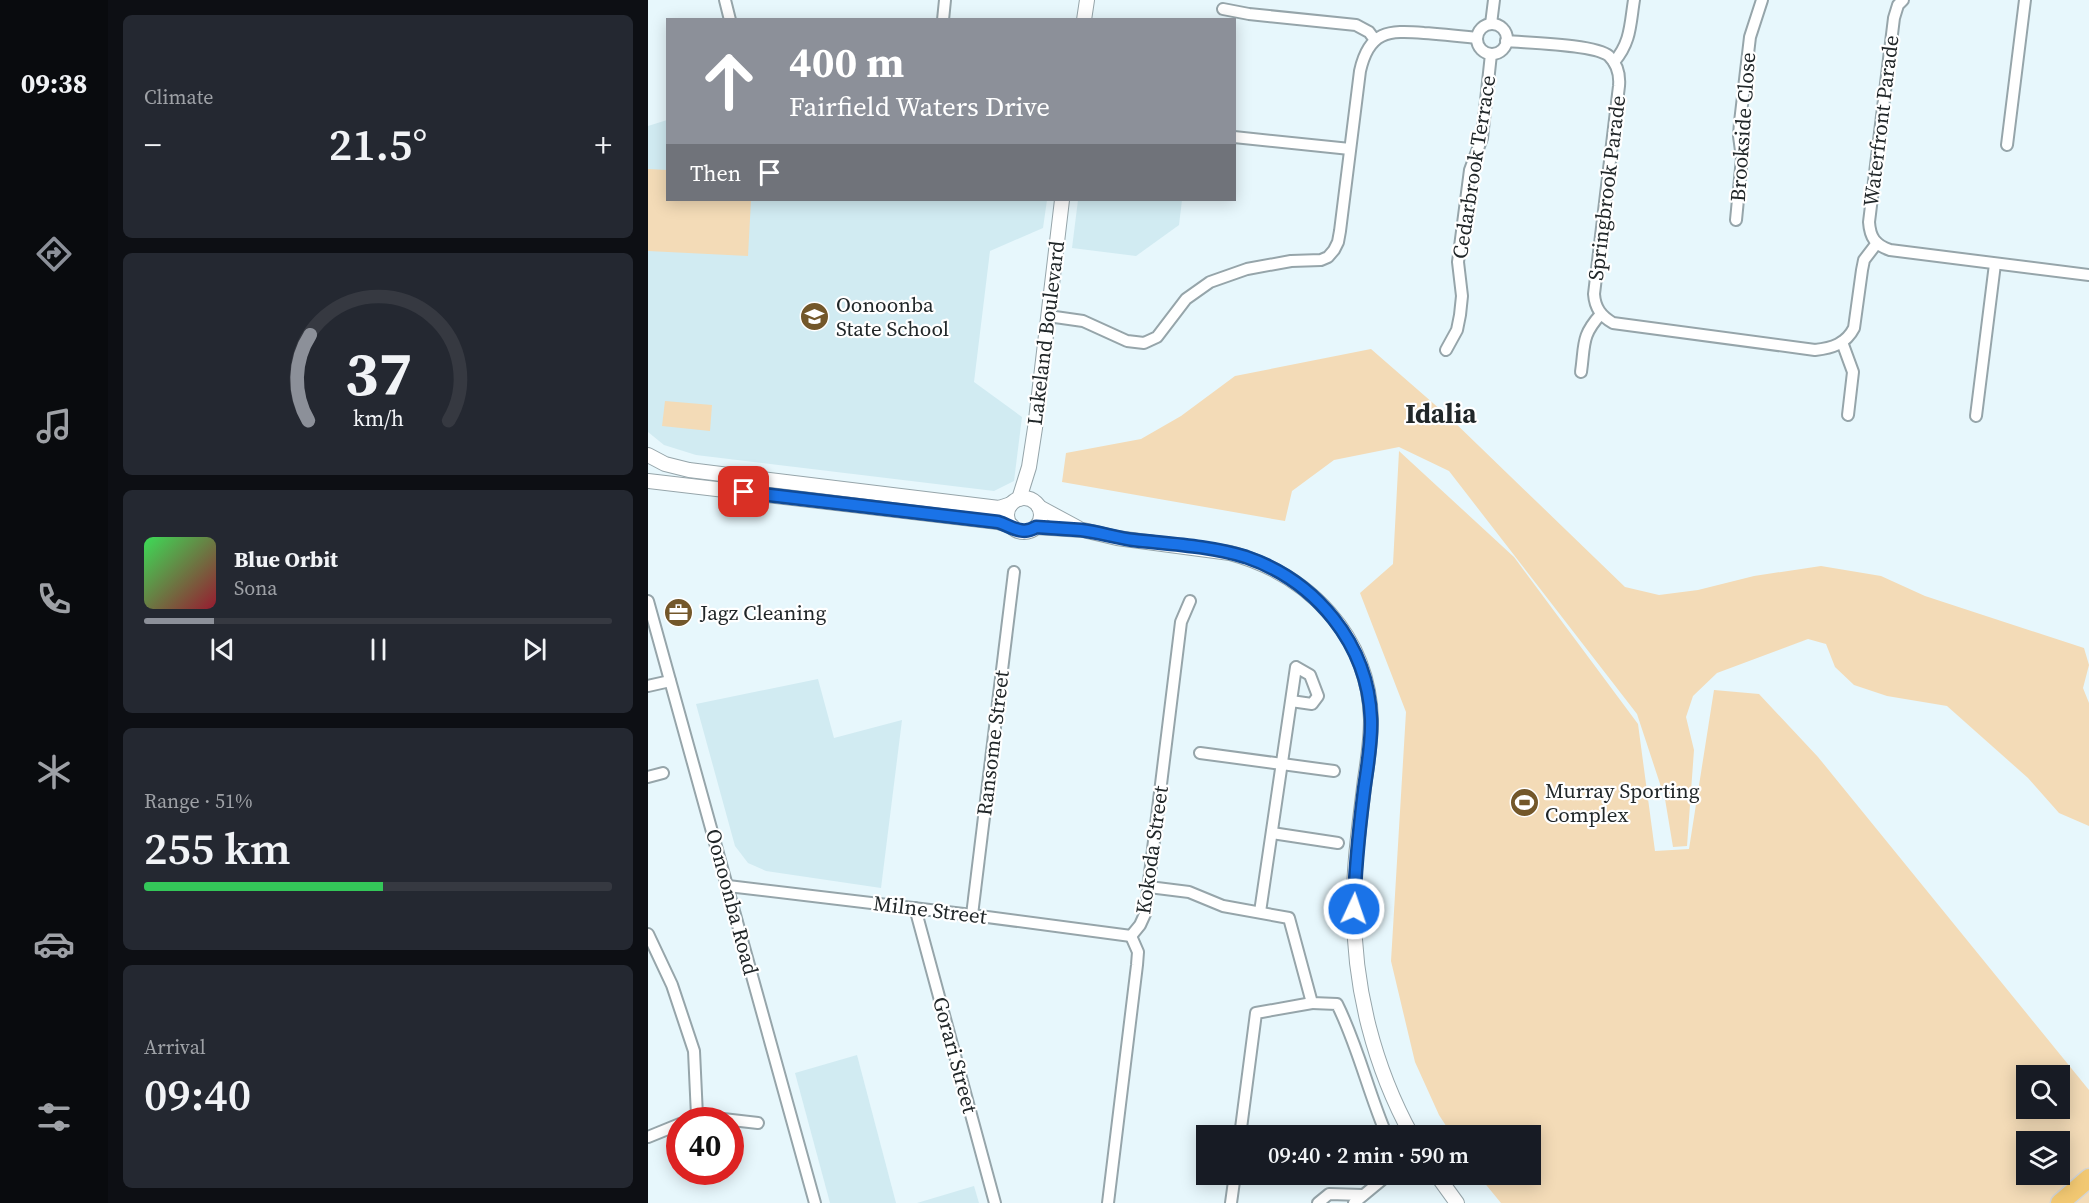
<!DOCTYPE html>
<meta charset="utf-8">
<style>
:root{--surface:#171b24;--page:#242831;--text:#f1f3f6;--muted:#9ea1a6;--line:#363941;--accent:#8c9099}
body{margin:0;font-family:"Source Serif 4",serif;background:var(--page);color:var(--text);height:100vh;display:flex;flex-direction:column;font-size:22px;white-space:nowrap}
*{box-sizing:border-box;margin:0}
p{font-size:20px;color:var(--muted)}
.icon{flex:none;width:33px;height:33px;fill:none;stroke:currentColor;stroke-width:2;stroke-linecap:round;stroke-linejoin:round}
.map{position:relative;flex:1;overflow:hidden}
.sheet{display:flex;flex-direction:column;gap:15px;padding:15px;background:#0d0f14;width:540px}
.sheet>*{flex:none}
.top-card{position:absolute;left:18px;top:18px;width:570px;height:183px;border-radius:0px;box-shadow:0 3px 15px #0003;background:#8c9099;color:#fff;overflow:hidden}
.tools{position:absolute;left:1368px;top:1065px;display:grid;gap:12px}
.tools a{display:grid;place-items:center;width:54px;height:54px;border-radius:0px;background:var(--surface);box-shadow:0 3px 15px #0003;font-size:30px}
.speed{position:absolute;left:18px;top:1107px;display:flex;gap:12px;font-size:30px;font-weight:700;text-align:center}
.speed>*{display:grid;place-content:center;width:78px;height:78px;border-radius:50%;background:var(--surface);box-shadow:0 3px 15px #0003;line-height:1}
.speed .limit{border:9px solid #d22;background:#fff;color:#111}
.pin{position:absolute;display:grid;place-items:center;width:51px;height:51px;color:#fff;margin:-26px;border-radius:12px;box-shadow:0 3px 9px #0006}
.me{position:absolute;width:66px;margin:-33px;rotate:3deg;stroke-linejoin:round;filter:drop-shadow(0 0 4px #0008)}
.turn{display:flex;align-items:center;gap:21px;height:126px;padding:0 24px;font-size:27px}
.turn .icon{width:78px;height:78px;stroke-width:2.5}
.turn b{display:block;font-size:42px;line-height:51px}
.then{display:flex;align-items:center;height:57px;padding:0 24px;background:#0003;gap:12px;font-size:22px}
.big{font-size:45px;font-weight:600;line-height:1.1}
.sheet .card{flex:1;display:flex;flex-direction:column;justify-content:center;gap:9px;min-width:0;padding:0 21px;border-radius:9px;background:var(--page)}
.sheet .dial{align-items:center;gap:0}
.dial svg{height:156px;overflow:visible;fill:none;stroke:var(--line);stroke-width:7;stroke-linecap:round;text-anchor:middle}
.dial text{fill:var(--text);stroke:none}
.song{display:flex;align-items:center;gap:18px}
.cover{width:72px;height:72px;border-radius:9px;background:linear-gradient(135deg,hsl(130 70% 55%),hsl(350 70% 35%))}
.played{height:6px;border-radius:3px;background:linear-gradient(90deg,var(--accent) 15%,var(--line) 15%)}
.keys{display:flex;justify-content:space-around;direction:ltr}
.heat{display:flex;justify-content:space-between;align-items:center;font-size:33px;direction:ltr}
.charge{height:9px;border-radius:4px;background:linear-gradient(90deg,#34c759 51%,var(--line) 0)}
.trip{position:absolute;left:548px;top:1125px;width:345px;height:60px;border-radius:0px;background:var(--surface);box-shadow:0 3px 15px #0003;font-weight:600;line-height:60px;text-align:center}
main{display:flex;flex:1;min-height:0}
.tabs{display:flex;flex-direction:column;width:108px;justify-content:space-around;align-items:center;background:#090b0e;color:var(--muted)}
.tabs .icon{width:42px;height:42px}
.tabs .current{color:var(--accent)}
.tabs b{font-size:27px;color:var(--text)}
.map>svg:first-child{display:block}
</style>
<main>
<nav class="tabs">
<b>09:38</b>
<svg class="icon current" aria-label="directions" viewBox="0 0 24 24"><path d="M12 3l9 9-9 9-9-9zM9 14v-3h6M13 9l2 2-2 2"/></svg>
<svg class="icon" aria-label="music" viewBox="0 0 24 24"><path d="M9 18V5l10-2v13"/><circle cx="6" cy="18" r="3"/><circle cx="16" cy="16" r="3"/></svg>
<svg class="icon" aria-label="phone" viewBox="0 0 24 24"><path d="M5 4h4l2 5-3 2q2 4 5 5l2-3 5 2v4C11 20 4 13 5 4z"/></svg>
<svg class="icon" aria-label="climate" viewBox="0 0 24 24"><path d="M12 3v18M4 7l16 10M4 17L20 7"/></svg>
<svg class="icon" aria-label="car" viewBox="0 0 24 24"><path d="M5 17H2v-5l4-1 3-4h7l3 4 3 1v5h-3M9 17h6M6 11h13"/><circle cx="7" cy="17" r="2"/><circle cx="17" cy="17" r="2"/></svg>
<svg class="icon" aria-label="filters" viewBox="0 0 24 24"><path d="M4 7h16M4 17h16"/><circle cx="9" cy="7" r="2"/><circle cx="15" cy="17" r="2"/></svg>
</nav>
<section class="sheet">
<div class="card"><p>Climate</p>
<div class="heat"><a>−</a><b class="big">21.5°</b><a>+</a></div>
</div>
<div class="card dial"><svg viewBox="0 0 100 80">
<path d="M14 69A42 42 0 1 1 86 69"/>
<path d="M14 69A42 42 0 0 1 15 25" stroke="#8c9099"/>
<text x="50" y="56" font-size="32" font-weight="700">37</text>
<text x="50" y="72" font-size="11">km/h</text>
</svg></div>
<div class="card">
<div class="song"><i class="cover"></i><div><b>Blue Orbit</b><p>Sona</p></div></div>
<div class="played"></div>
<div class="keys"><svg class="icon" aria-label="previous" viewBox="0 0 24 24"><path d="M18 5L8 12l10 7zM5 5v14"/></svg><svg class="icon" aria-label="pause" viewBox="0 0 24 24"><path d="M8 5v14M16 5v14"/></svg><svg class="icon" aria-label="next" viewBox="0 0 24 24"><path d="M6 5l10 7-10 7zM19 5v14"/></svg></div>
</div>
<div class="card"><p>Range · 51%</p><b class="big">255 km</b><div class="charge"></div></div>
<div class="card"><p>Arrival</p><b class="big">09:40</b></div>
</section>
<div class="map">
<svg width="1441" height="1203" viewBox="0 0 1441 1203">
<rect width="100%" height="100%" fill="#e7f7fc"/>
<g fill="#d1ebf2">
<polygon points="19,120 20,200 399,200 395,228 342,251 326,382 374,417 366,481 346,491 48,455 16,445 0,432 0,126"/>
<polygon points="430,200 534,200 531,225 488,256 424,248"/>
<polygon points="170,679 186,738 254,720 233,888 118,871 100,863 87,846 48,704"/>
<polygon points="209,1055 248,1203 182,1203 147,1073"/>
<polygon points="326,1186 331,1203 269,1203"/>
</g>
<g fill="#f3dbb7" fill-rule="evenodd">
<polygon points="0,169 19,170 20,200 103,200 100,256 0,251"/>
<polygon points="723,349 801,417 977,587 1011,595 1050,590 1106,576 1173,566 1233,576 1277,596 1436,648 1441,665 1435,688 1441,703 1441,826 1411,813 1380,778 1299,706 1239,696 1206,685 1187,667 1178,644 1160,639 1069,673 1045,696 1038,717 1046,750 1039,846 1025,847 1017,799 989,714 801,471 751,447 686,460 644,491 637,521 414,482 418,453 493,439 533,416 587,376"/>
<polygon points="17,401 64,405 62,431 14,426"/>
<path d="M751,451L866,557L990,724L1007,851L1041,849L1066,690L1111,694L1170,757L1441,1090V1203H853L830,1175L882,1174V1136L804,1135L791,1115L767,1062L743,961L758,712L712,593L745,564ZM1378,1076H1412V1108H1378ZM1378,1142H1412V1174H1378Z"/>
</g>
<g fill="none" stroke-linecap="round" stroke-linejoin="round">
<defs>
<g id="minor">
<polyline points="77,0 82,20"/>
<path d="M1255,0L1250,5L1246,18L1221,222C1222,237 1227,245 1242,250L1441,275"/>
<polyline points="575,9 601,14 708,25 721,32 727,40"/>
<polyline points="295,20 297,0"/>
<polyline points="843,24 846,0"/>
<circle cx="844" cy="39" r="15"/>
<path d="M858,41C879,43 947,44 961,56C969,64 972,75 971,86L946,294C947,308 953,316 965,323L1167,350C1184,348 1198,344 1206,328L1214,270L1216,260L1229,243"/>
<path d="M966,62C983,42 982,25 986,0"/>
<polyline points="586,137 702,149"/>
<polyline points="1359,145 1377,0"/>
<polyline points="1088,220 1094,158 1091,136 1092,122 1102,37 1114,0"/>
<path d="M400,316L435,321L479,341L496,343L509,337L538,299L562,282L599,269L643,261L673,260L680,257L686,250L690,242L692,231L712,71C721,31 740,30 776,33C793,34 811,36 829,38"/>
<polyline points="1194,342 1205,372 1200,415"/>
<polyline points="798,350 809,330 812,315 814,296 810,262 822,170 834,138 843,54"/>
<path d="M933,372C937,344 933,336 953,314"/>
<polyline points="1328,416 1347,264"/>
<polyline points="0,601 167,1203"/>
<polyline points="0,686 22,681"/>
<polyline points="552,753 686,771"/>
<polyline points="0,777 15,773"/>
<polyline points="624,833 690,843"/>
<polyline points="80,886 324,915 483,936"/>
<path d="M501,887L541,892L575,906L641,918L664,1003L689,1004C710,1046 720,1092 739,1136"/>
<polyline points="267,908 347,1203"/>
<polyline points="612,912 643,701 648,667 662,675 670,696 664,704 643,701"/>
<polyline points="324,915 366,572"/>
<polyline points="0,934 24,985 46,1051 49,1116"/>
<polyline points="483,936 492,925 497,914 533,622 542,601"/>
<polyline points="39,1120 49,1116 110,1123"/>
<polyline points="592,1136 608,1013 664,1003"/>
<polyline points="0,1137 32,1124"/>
<polyline points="460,1203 489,965 490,952 483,936"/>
<polyline points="583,1203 587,1174"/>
<polyline points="670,1203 681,1194 715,1195"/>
<polyline points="706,1203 741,1174"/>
</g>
<g id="tertiary">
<polyline points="436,20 439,0"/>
<polyline points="0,455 17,464 41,470 351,508 363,504"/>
<polyline points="0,481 350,522 364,526"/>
<circle cx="376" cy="515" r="17"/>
<polyline points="371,499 381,467 387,428 414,200"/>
<polyline points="391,507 430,528"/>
<path d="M388,527L435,530L469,538L582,553C660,574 721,635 723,720C723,740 720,760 717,779C712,822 705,866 706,910C706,988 726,1067 764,1136"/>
<polyline points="788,1174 809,1203"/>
</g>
<polyline id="primary" points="1412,1203 1441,1178"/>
</defs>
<use href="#minor" stroke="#96a5aa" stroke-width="14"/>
<use href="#tertiary" stroke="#96a5aa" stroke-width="16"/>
<use href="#primary" stroke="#d3d4d4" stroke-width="21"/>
<use href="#minor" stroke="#fff" stroke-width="10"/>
<use href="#tertiary" stroke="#fff" stroke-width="14"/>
<use href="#primary" stroke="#f2c872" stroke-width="18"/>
</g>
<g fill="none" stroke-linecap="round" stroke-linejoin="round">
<defs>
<path id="route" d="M96,492L350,522C363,526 374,536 388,527C403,528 418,529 433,530C451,532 468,538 486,540C523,544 563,546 598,557C668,581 720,644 723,719C724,743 719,768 716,791C711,831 707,869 706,909"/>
</defs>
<use href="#route" stroke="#114b97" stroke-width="15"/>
<use href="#route" stroke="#1a73e8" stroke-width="10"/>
</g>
<defs>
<symbol id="school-disc" viewBox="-11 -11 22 22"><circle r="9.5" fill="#73572a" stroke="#fff"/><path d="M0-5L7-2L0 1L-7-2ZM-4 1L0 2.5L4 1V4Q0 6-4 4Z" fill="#fff"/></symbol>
<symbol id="office-disc" viewBox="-11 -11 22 22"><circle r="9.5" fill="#73572a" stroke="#fff"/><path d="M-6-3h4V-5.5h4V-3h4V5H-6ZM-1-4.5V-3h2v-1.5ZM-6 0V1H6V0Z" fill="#fff"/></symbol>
<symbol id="stadium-disc" viewBox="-11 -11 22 22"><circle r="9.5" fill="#73572a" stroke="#fff"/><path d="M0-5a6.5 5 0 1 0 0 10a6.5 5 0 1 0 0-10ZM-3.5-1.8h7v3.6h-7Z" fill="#fff"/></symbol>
</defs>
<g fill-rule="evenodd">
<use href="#school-disc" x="150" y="300" width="33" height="33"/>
<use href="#office-disc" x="14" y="596" width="33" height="33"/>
<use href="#stadium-disc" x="860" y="786" width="33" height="33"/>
</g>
<g text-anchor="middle" stroke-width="4.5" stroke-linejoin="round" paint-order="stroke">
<g font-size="21" fill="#212729" stroke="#fff">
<text transform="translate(1233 121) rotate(-83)" y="7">Waterfront Parade</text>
<text transform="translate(1095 127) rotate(-86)" y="7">Brookside Close</text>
<text transform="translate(826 167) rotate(-81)" y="7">Cedarbrook Terrace</text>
<text transform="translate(959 188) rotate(-83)" y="7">Springbrook Parade</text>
<text transform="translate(398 333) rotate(-83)" y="7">Lakeland Boulevard</text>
<text transform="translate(345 743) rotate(-83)" y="7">Ransome Street</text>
<text transform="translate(504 850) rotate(-82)" y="7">Kokoda Street</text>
<text transform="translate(84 902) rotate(75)" y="7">Oonoonba Road</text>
<text transform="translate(282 910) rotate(7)" y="7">Milne Street</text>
<text transform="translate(307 1055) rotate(75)" y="7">Gorari Street</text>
</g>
<g font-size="21" fill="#212729" stroke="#fff" text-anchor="start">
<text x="188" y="312">Oonoonba<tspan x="188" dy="24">State School</tspan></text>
<text x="52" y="620">Jagz Cleaning</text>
<text x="897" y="798">Murray Sporting<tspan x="897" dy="24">Complex</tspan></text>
</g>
<g font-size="27" font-weight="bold" fill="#212729" stroke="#fff">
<text x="793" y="423">Idalia</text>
</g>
</g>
</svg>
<div class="tools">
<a><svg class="icon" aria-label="search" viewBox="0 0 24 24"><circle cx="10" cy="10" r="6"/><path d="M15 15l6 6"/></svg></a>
<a><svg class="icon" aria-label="layers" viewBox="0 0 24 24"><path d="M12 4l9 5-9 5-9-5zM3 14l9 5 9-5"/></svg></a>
</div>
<div class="speed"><div class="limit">40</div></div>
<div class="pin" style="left:96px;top:492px;background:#d93025"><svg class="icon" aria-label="arrive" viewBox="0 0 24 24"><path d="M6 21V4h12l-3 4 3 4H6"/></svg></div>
<svg class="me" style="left:706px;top:909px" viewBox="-20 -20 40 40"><circle r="17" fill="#1a73e8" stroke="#fff" stroke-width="3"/><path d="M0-11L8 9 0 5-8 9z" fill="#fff"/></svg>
<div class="trip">09:40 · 2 min · 590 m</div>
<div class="top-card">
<div class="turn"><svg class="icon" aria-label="ahead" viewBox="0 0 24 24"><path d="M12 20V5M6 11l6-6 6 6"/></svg><div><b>400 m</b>Fairfield Waters Drive</div></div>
<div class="then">Then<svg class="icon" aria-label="arrive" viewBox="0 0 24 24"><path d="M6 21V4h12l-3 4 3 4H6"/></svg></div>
</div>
</div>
</main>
